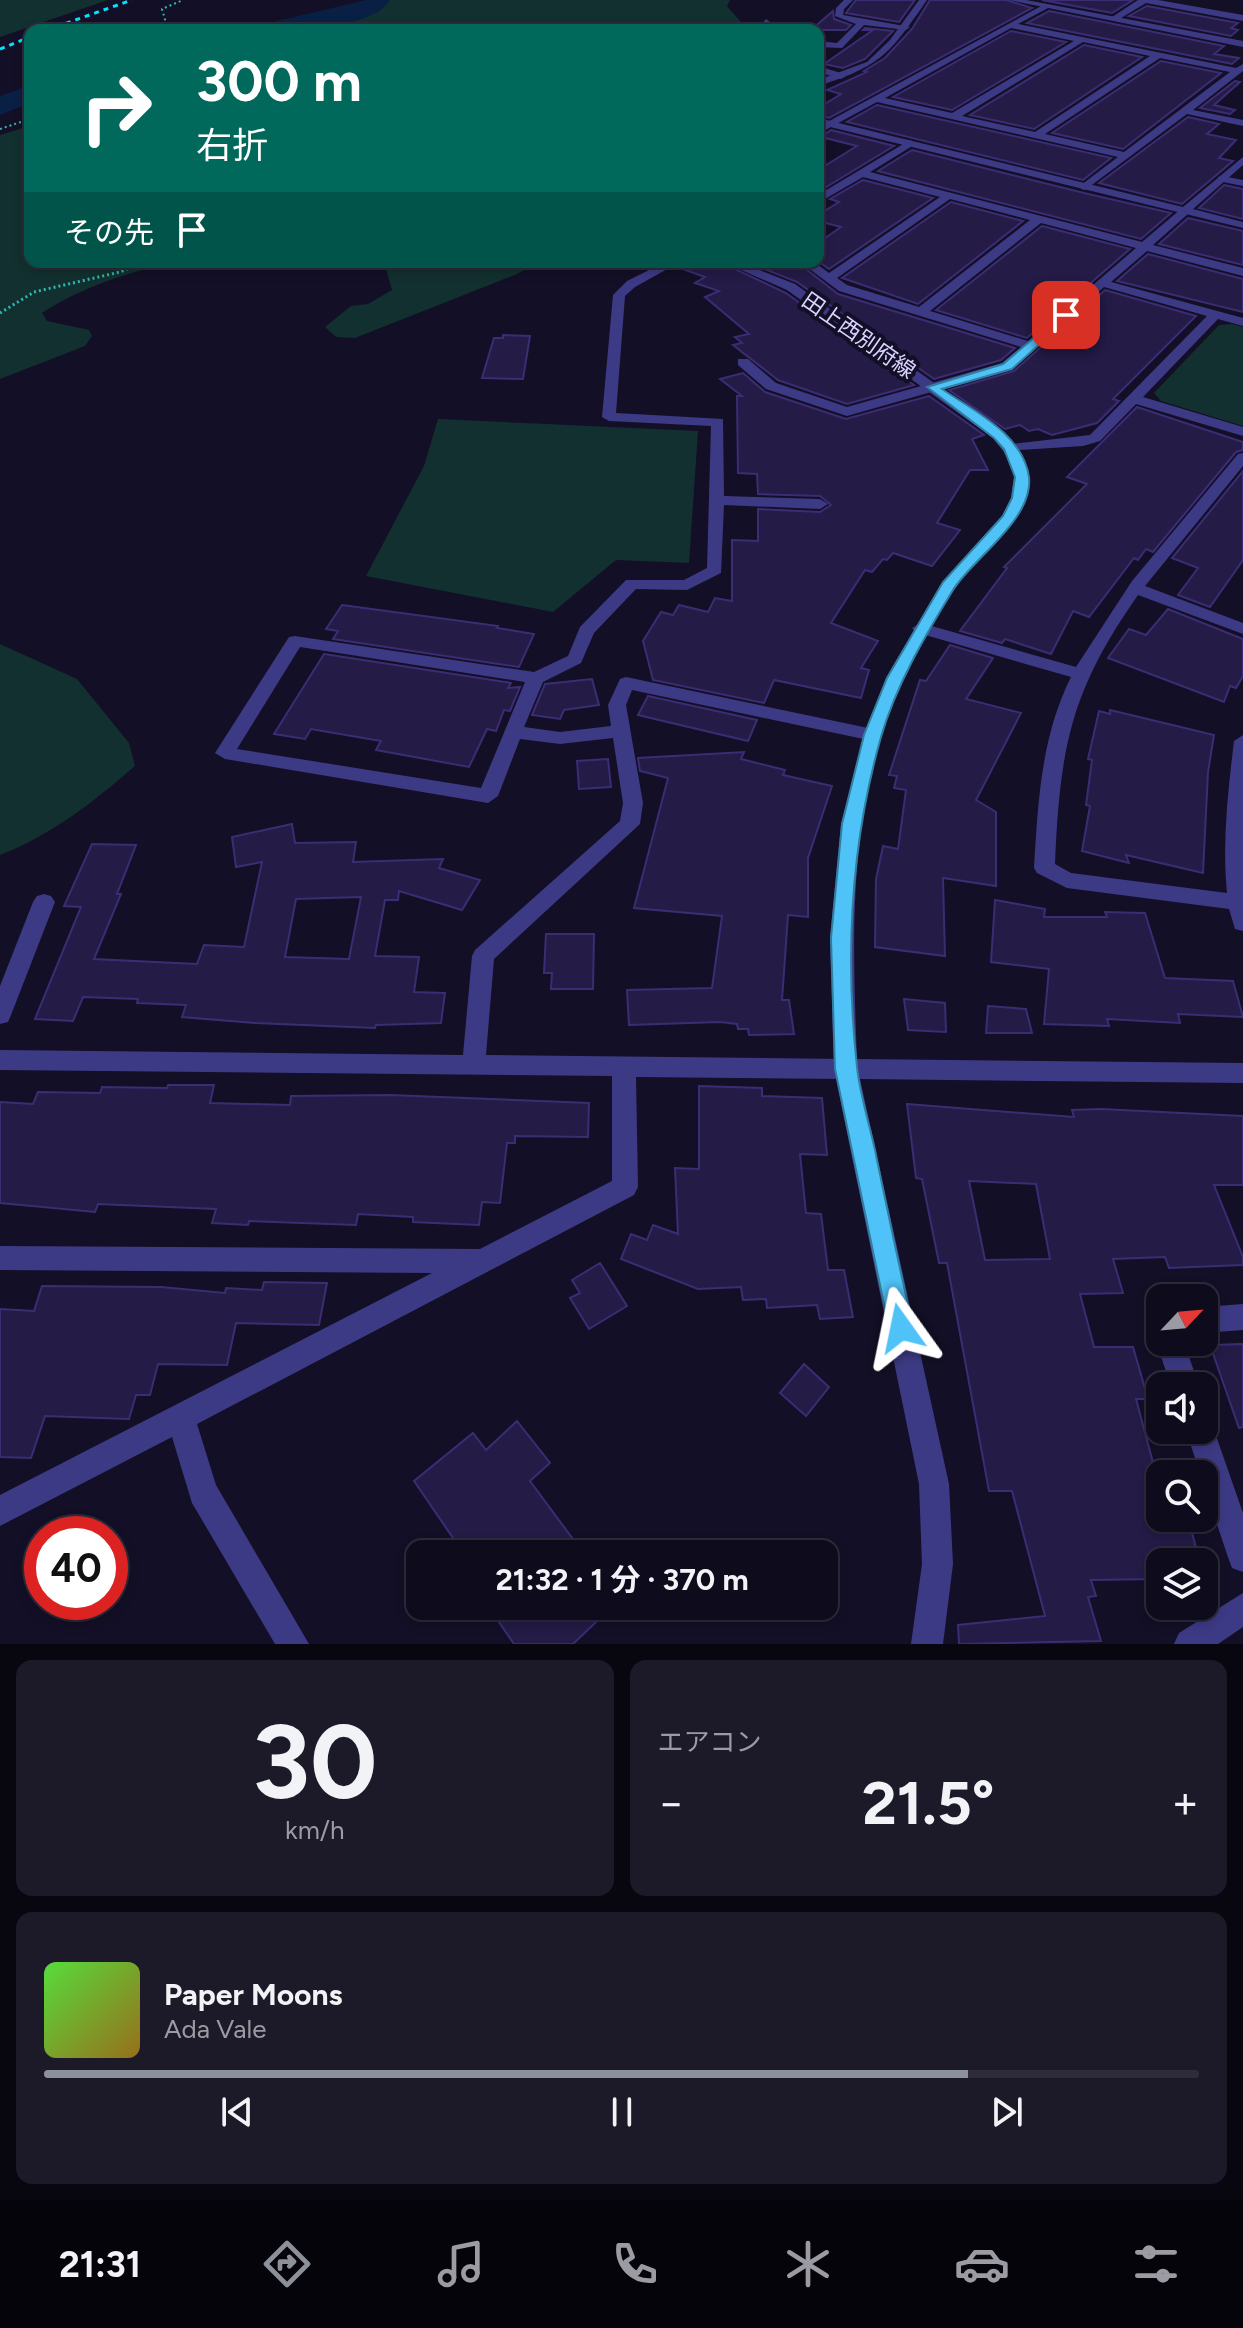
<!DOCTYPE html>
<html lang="ja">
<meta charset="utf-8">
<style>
:root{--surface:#0e0b1c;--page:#1c1929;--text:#f1f3f6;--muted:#9b9ba3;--line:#2e2b3b;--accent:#8c9099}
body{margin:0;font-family:Figtree,"Noto Sans JP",sans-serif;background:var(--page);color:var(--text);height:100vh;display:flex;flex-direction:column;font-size:30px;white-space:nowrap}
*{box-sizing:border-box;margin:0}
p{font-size:26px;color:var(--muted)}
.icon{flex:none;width:44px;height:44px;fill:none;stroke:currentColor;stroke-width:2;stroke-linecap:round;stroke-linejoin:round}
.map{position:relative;height:1644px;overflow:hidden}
.drawer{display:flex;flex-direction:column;gap:16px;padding:16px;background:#08060f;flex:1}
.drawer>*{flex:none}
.banner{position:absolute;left:24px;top:24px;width:800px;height:244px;border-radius:16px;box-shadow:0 4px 12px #0003,0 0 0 2px var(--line);background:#00695c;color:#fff;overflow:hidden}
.needle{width:52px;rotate:64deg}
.controls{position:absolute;left:1146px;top:1284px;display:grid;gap:16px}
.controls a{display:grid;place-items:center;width:72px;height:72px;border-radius:16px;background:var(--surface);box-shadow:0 4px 12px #0003,0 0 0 2px var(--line);font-size:40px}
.speed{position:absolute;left:24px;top:1516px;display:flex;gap:16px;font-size:40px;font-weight:700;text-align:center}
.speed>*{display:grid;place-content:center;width:104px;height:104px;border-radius:50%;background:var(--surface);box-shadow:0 4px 12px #0003,0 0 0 2px var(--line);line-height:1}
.speed .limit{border:12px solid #d22;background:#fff;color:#111}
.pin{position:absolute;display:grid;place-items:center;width:68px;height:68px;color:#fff;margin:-34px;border-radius:16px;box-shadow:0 4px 12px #0006}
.me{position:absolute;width:88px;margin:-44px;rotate:348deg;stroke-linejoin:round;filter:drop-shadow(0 0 6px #0008)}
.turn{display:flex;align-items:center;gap:28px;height:168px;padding:0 40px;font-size:36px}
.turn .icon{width:104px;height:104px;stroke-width:2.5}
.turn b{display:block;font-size:56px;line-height:68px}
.then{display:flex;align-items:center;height:76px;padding:0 40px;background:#0003;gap:16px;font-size:30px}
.big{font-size:60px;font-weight:700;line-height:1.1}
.drawer .tile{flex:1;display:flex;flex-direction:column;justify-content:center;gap:12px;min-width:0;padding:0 28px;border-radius:16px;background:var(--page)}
.drawer .dial{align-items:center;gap:0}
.dial b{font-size:104px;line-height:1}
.song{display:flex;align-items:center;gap:24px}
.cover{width:96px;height:96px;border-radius:12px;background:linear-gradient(135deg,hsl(110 70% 55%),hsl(40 70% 35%))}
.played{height:8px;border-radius:4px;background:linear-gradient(90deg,var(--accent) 80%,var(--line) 80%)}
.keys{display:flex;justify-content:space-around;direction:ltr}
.heat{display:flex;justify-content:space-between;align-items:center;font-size:44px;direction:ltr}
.drawer .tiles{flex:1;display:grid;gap:16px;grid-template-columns:1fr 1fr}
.tile:last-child{grid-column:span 2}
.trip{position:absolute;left:406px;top:1540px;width:432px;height:80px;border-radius:16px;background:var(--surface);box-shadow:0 4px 12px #0003,0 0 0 2px var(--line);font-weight:700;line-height:80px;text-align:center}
.tab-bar{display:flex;height:128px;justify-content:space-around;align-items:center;background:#06040b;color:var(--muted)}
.tab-bar .icon{width:56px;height:56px}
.tab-bar .current{color:var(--accent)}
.tab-bar b{font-size:36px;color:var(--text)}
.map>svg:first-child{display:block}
</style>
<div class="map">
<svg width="1243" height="1644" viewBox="0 0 1243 1644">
<rect width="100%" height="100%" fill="#130f26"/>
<g fill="#12302f">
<polygon points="0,0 108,0 0,37"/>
<polygon points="385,0 730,0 727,6 741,22 741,30 291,30 378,12"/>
<path d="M30,126V262H176C128,272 82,287 42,313L47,321L89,330L92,336L85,346L0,379V135Z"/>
<polygon points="374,262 538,262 517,274 355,338 336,337 325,327 351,306 368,304 392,290 386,269"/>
<polygon points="1232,324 1243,327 1243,426 1161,401 1154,393 1219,325"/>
<polygon points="438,419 698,431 689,563 616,560 553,612 366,576 424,466"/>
<path d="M0,644L77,679L129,743L135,766C92,803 53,834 0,855Z"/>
</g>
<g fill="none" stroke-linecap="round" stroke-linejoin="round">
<g fill="#0a1f44" fill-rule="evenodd">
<path d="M366,0H390C369,31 292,30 256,30L260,25Z"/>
<polygon points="30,85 30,103 0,115 0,96"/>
</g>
</g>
<g fill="#241b47" stroke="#3b2d73" stroke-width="2" fill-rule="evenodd">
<polygon points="856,0 915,0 899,22 846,13"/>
<polygon points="930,0 1006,0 1032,8 829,118 818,115 818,108 841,94 827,90 867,72 864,71 885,58 912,29"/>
<polygon points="1042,0 1133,0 1112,13"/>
<polygon points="1147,6 1238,23 1231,28 1238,30 1231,36 1129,16"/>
<polygon points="833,11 834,19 851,25 846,30 811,30"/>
<polygon points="1049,11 1224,46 1214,54 1239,58 1232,64 1027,23"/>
<polygon points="865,28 893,31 865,59 843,68 824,64 873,30 863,30"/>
<polygon points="1011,31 1066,42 952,110 893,97"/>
<polygon points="1084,45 1142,57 1034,129 970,115"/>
<polygon points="1161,61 1221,73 1123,149 1052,133"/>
<polygon points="1235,81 1240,82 1214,105 1235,110 1230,114 1200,108"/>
<polygon points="877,105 1111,158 1083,180 847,122"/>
<polygon points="1188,117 1219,124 1207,134 1236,140 1219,158 1233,161 1182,204 1099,183"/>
<polygon points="831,130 894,146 818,192 818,170 857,146 821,137"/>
<polygon points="912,150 1084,193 1171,213 1141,239 878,171"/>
<polygon points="863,180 933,198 829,269 818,261 818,243 841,227 818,221 818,215 839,202 830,199"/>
<polygon points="1224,185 1243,189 1243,219 1199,208"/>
<polygon points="951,202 1023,221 918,304 842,278"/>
<polygon points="1188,218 1243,231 1243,265 1159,244"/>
<polygon points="1042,226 1130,249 1027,338 936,310"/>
<polygon points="1148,254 1243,279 1243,312 1117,281"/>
<polygon points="683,262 720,262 786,293 914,385 847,404 778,380 733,345 742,343 735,337 749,334 705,297 719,291 695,283 705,277 677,267"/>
<polygon points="747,262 797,262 838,294 1015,348 1001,360 934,379 797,282"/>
<polygon points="1105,290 1196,316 1113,399 1119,401 1097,423 1052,435 1038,429 1029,431 1020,425 1005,429 949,390 1014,371"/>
<polygon points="503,335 530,336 523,379 482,378 494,338 503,338"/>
<polygon points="743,373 765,392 846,419 929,396 984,435 972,439 988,470 970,470 937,523 960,530 932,566 893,553 887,560 883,559 872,572 865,570 831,623 878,641 861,668 869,670 861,698 774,680 764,703 653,680 643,641 661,612 673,615 679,605 708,612 715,598 732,601 732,540 758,541 758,509 820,512 831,505 820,496 758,494 757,474 738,473 737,396 742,396 720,379"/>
<polygon points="1137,407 1243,442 1243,450 1236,452 1153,552 1146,549 1138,560 1134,558 1089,617 1073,611 1051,654 1005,639 1002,643 960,631 1007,568 1004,567 1087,484 1067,477"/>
<polygon points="1243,471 1243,560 1210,607 1178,595 1198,568 1172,558"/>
<polygon points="342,605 498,626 497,628 534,634 519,667 333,639 338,631 326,629"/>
<polygon points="1168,609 1243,639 1243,676 1236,688 1230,686 1224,702 1108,658 1129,629 1146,635"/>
<polygon points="950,645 993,658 966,699 1021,713 976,800 996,812 996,886 943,878 945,956 875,947 876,879 883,846 898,849 906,790 894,788 897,776 889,775 920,680 926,681"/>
<polygon points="324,654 511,683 508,688 520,687 510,711 504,710 496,731 487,729 469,767 376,750 381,741 311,729 305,739 274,734"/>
<polygon points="592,679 599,705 564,710 560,719 532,715 545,684"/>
<polygon points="648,696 757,720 748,741 638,715"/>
<polygon points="1110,710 1214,735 1208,772 1203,873 1126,855 1129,863 1082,851 1090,806 1086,805 1092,760 1088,759 1099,711 1110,714"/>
<polygon points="744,752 741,759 785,770 783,775 832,786 808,858 808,917 788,915 782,1000 789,1000 794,1034 749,1035 748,1029 738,1029 737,1024 720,1022 629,1025 627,990 712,988 722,916 634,908 668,778 640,771 638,758"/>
<polygon points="608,759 611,787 579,789 577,761"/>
<path d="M292,824L295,843L356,842L353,862L443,859L439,868L480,880L462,910L399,891L398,900H385L375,956L419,957L414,992L445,993L441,1023L376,1025L375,1028L255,1023L182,1017L186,1005L137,1003L138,999L83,997L73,1021L35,1019L81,907L64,906L92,844L136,845L117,894H121L94,959L197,964L204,945L244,947L262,862L236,867L232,837ZM361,897L349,959L285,957L296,899Z"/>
<polygon points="995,900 1045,909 1044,917 1107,917 1105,912 1145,913 1165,978 1233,981 1243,1017 1178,1014 1180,1023 1107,1019 1109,1026 1044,1024 1049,969 991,962"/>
<polygon points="546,934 594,934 593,989 551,989 552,973 544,973"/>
<polygon points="904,999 945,1003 946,1032 908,1030"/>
<polygon points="988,1006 1026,1009 1032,1033 986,1033"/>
<polygon points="168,1085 214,1085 210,1103 290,1105 291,1096 390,1095 589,1103 588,1137 515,1136 515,1143 507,1143 500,1203 482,1202 479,1225 413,1222 413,1217 358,1214 356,1225 249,1221 248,1225 212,1223 216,1209 98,1204 95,1212 0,1203 0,1102 33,1104 38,1092 100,1093 102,1087 167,1088"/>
<polygon points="699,1086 762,1088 762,1096 822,1098 827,1155 800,1154 806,1213 821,1214 828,1270 844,1270 853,1317 820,1319 817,1305 767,1308 766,1299 743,1300 741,1287 698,1289 621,1259 631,1234 647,1240 653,1225 678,1234 675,1168 699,1169"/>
<path d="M907,1104L1074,1117L1072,1110L1101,1109L1243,1116V1185H1214L1243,1257V1265L1169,1268L1165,1257L1113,1259L1123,1293L1080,1294L1094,1347H1133L1148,1399H1136L1160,1489V1518H1188L1198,1555H1163L1165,1562H1160V1579L1091,1580L1096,1596L1088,1597L1101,1641L959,1644L958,1625L1045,1616L1012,1491H989L947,1263H939L922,1179L916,1178ZM969,1181L1036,1184L1050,1259L985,1260Z"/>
<polygon points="600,1263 627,1306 589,1329 570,1298 580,1293 572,1280"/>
<polygon points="264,1282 327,1283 319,1325 236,1323 227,1365 158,1364 150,1395 136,1395 129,1419 45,1416 31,1458 0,1457 0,1309 34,1311 42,1286 161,1287 225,1293 226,1288 262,1290"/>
<polygon points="1243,1344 1243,1427 1239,1428 1210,1345"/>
<polygon points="804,1364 829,1387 806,1416 780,1393"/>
<polygon points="517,1421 550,1463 530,1481 584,1554 464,1554 414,1481 473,1433 486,1450"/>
<polygon points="488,1606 613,1606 573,1644 514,1644"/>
</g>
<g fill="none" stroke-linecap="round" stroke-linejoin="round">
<g stroke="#2fb8b0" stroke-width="2" stroke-dasharray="2 3" stroke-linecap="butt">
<polyline points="168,30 162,9 183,0"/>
<polyline points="0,129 30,119"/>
</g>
<polyline stroke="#2fb8b0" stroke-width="3" stroke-dasharray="2 3" stroke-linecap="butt" points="0,313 34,292 120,272 144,262"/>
<g fill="#3d3a85" fill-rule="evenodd">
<polygon points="844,0 853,0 844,9 843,15 910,27 906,30 864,25 842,48 818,47 818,41 837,43 856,24 835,16 836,8"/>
<polygon points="1138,0 1158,0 1243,15 1243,21 1146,3 1116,21 1109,19"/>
<path d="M1045,4L1048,8L1018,24L1236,68L1243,64V71L1193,110L1243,120V126L1187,114L1085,190L1081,189V185L1118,157L877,102L818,134V127ZM1011,28L1074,41L952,113L885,98ZM1083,42L1150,56L1035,132L962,116ZM1160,58L1230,72L1124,152L1045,134Z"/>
<polygon points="766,19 770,22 766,28 769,30 756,30"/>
<polygon points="818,66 844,74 846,76 841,79 818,72"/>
<path d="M910,140L915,143L914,145L870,172L1142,242L1181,209H1189V213L1153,245L1243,268V276L1147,251L1111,282L1243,318V326L1218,319L1143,397L1243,427V436L1136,404L1100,441L1083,446L1006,451V445L1011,444L1090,435L1207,316L1104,287L1012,369L847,416L766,389L738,365V359H748L776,383L847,407L1002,363L1021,347L839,291L800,262H814L829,273L940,197L863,177L818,203V195ZM950,199L1030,220L919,307L847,285L837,278ZM1041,223L1136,248L1028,341L930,311Z"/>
<polygon points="1222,176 1243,180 1243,186 1218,181 1218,177"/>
<path d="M665,262H680L635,287L625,296L616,413L723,419L724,496L820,499L828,504L820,509L724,505L721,573L687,590L636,589L594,633L581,663L543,682L524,727L560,732L611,726L608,705L620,679L626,677L873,729L882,735L873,741L632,690L626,705L643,803L640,824L494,959L486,1055L846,1059L854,1062L858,1069L854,1076L846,1079L636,1077L638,1187L634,1195L197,1424L216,1485L309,1644H275L192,1503L172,1437L0,1526V1495L432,1273L0,1270V1246L480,1249L612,1181V1076L0,1070V1050L463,1055L472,956L475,950L620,821L623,803L613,738L560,744L520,739L498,796L488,803L225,759L215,753L289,637L295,636L534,672L568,656L580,627L626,580H684L707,568L711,426L609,421L602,417L613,295L627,281ZM300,647L525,682L481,788L237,749Z"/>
<path d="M1243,453V466L1145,586L1243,623V634L1138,595C1070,692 1060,748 1055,864L1071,873L1227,893C1222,842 1228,791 1234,741L1243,735V931L1235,929L1229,909L1067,888L1037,873L1034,868C1038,802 1041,737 1071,677L915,632L912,628L921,623L1076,667L1132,581L1238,454Z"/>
<polygon points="44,894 51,896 55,902 11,1015 8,1022 0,1024 0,986 33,902 37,896"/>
<polygon points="1243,1304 1243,1330 1204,1333 1204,1307"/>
<polygon points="1160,1333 1160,1342 1184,1342 1199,1386 1171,1386 1156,1342"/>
<polygon points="1204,1417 1210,1420 1214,1430 1243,1513 1243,1572 1232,1568 1228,1557 1204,1486 1204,1474 1200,1474 1186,1430 1204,1430"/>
<polygon points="1243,1593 1243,1627 1218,1644 1174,1644 1179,1633"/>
</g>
<g fill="#3d3a85" fill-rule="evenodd">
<path d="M919,0H927C890,53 882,66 818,86V80L867,62L890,40Z"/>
<polygon points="1009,0 1026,0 1243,41 1243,47"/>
<polygon points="818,118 1183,207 1243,157 1243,165 1193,209 1243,222 1243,228 818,124"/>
<path d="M723,262H739L795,284L1003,432C1010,441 1021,450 1025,461C1046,512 982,551 956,587C937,614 919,647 905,677C847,794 852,933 857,1059L1243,1063V1083L860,1079L949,1484L953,1564L943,1644H911L922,1564L919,1484L834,1069L830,938L841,824L864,735L886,678L943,581L1002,516L1011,498L1014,477L1010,460L993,438L787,290Z"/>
</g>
<g stroke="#00e5ff" stroke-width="3" stroke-dasharray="5 5" stroke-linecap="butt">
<polyline points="47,30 132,0"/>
<polyline points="0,49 30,37"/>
</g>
</g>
<path fill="#4fc3f7" stroke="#337fa1" stroke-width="2" d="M1066,311L1070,312V317L1012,369L942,389C974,411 1023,434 1029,477C1034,519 973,558 953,590C925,636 896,685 881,737C851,843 845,957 857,1067C860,1095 869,1123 875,1150C887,1209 900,1269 913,1328L910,1336L901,1340L892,1336L889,1328L835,1069L831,938L842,824L864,735L887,678L943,582L1003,516L1012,498L1015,477L1004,449L994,438L927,387L1003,364Z"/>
<g text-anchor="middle" stroke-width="8" stroke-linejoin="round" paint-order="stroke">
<g font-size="22" fill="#d9d4ff" stroke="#130f26">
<text transform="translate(859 335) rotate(35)" y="8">田上西別府線</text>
</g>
</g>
</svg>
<div class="controls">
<a><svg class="needle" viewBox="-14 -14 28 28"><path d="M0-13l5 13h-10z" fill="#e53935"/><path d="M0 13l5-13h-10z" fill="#9b9ba3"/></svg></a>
<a><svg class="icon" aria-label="sound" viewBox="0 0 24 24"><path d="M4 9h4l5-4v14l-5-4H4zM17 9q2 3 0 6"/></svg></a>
<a><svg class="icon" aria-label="search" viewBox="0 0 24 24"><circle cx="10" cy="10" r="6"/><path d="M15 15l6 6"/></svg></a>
<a><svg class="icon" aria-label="layers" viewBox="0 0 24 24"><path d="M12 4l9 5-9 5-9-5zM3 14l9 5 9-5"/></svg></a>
</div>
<div class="speed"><div class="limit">40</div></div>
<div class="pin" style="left:1066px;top:315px;background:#d93025"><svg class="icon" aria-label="arrive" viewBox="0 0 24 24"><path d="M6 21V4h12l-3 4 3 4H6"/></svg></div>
<svg class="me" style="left:901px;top:1328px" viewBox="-20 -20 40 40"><path d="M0-17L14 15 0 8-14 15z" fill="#4fc3f7" stroke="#fff" stroke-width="4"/></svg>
<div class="trip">21:32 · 1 分 · 370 m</div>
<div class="banner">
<div class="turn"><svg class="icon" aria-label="right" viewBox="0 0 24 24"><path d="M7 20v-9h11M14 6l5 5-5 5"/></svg><div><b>300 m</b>右折</div></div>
<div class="then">その先<svg class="icon" aria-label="arrive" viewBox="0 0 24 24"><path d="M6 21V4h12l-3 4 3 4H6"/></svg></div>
</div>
</div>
<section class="drawer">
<div class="tiles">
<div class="tile dial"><b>30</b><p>km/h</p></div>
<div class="tile"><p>エアコン</p>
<div class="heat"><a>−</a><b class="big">21.5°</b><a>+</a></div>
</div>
<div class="tile">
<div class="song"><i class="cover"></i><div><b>Paper Moons</b><p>Ada Vale</p></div></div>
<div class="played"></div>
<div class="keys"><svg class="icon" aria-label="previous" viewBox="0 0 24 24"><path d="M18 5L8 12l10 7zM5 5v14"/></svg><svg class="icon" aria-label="pause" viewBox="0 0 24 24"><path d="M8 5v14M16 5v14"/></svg><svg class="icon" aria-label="next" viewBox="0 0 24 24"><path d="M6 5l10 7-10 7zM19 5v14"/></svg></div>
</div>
</div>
</section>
<nav class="tab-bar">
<b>21:31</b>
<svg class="icon current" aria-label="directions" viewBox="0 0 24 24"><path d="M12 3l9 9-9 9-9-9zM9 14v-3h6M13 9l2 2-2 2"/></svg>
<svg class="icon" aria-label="music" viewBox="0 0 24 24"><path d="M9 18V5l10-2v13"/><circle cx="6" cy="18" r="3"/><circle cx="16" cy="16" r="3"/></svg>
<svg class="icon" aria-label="phone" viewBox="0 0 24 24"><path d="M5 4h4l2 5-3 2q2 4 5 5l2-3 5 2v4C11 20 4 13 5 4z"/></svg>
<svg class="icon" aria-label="climate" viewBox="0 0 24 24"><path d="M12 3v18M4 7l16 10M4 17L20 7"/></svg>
<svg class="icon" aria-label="car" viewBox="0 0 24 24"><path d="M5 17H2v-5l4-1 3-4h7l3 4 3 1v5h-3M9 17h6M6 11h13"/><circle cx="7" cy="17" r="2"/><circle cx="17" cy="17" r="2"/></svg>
<svg class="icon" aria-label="filters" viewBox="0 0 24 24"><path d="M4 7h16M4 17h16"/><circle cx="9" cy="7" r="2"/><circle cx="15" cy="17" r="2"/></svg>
</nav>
